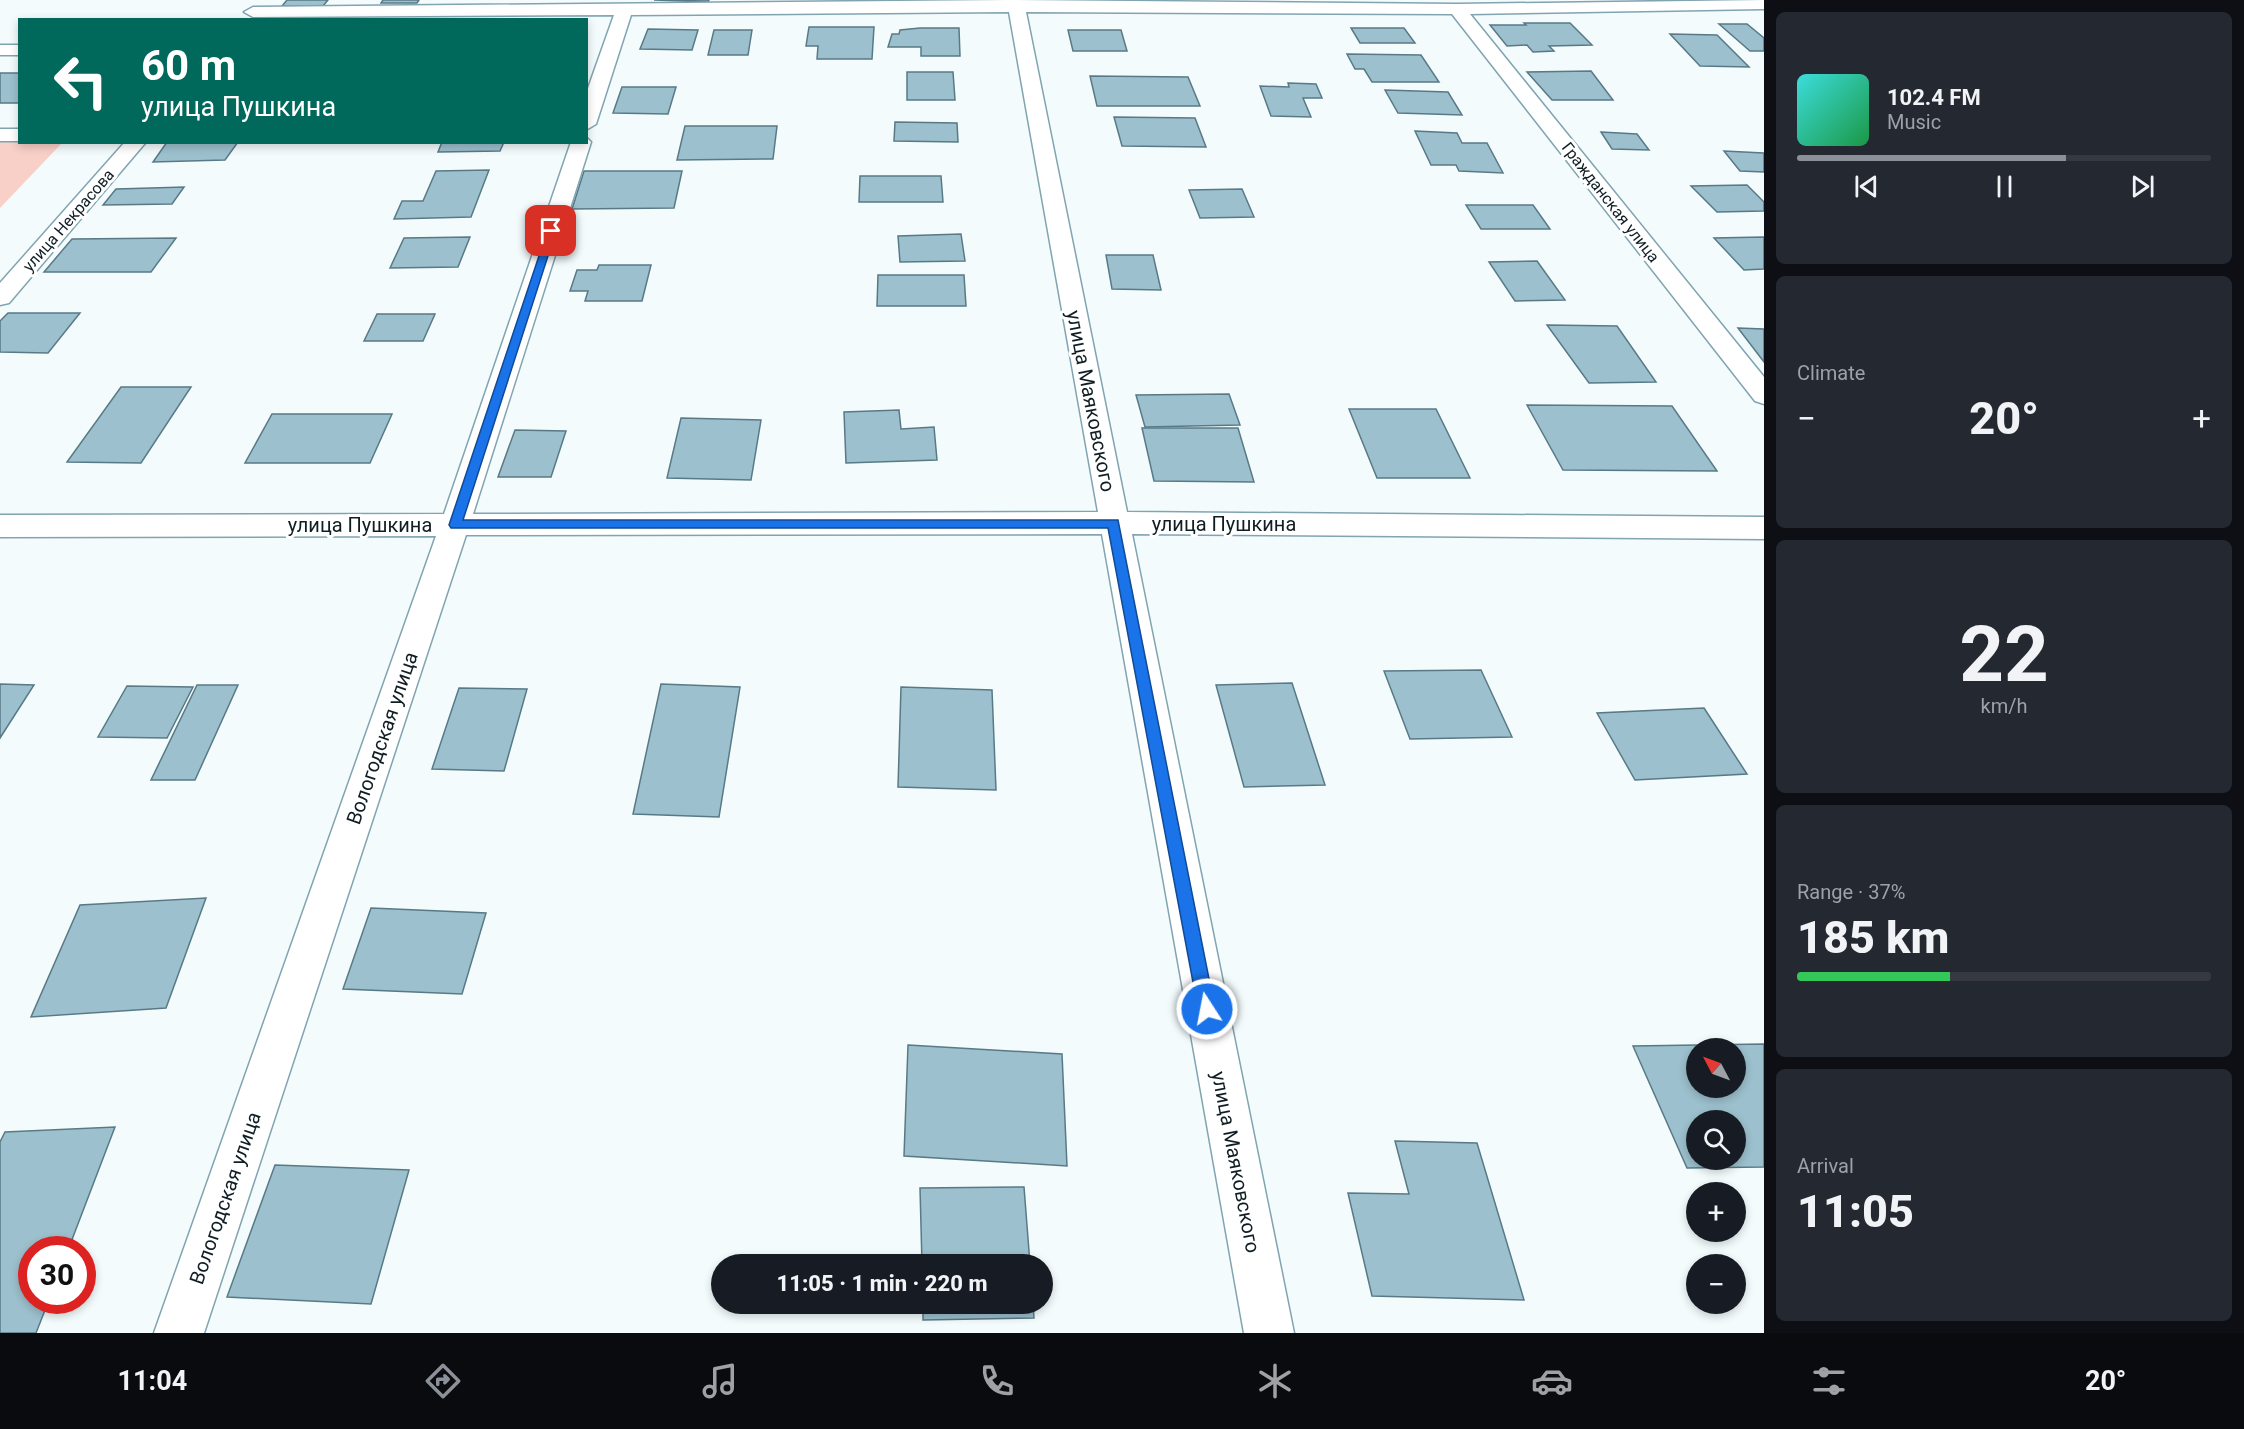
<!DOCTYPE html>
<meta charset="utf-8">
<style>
:root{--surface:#171b24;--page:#242831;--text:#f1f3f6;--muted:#9ea1a6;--line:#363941;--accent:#8c9099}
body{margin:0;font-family:Roboto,sans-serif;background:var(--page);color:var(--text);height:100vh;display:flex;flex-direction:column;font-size:22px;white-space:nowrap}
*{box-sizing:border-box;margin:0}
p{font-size:20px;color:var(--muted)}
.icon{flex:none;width:33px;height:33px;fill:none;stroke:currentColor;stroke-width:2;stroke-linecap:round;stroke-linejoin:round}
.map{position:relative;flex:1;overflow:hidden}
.details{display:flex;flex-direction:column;gap:12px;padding:12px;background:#0d0f14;width:480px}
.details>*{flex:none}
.top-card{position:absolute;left:18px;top:18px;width:570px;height:126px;border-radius:0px;box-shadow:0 3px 9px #0003;background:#00695c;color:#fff;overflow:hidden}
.needle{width:39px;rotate:311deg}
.buttons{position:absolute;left:1686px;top:1038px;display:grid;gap:12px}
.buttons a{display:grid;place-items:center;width:60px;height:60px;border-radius:50%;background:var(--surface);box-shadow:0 3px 9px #0003;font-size:30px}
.speed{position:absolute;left:18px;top:1236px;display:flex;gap:12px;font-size:30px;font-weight:700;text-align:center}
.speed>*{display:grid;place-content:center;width:78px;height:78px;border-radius:50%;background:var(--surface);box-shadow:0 3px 9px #0003;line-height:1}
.speed .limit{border:9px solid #d22;background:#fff;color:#111}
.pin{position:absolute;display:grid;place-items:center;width:51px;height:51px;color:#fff;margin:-26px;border-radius:12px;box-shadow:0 3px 9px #0006}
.me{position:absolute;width:66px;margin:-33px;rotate:349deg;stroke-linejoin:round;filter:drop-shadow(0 0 4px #0008)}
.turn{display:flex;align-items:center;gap:21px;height:126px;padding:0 24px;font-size:27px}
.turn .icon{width:78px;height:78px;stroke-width:2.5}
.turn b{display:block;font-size:42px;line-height:51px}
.big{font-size:45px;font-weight:800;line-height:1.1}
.details .widget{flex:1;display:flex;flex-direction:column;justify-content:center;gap:9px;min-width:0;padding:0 21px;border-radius:9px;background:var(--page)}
.details .dial{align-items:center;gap:0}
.dial b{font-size:78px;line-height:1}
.song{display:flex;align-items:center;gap:18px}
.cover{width:72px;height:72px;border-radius:9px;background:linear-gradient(135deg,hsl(180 70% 55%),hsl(140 70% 35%))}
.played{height:6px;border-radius:3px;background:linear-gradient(90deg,var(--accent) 65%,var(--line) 65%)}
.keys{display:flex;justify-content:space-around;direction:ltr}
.heat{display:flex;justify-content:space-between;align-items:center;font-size:33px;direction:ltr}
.charge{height:9px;border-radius:4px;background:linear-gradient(90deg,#34c759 37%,var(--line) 0)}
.trip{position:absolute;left:711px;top:1254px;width:342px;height:60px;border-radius:30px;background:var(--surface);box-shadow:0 3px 9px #0003;font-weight:800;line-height:60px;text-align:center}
.dock{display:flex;height:96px;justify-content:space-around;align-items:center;background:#090b0e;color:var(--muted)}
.dock .icon{width:42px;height:42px}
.dock .on{color:var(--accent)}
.dock b{font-size:27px;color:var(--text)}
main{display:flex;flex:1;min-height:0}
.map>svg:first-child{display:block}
</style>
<main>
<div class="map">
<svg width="1764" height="1333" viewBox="0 0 1764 1333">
<rect width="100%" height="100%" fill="#f3fbfd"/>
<polygon fill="#f9d0c8" points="0,139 19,139 20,142 62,143 0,208"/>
<g fill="#9cc0cd" stroke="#587a86" stroke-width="1.5" fill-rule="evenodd">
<polygon points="287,0 328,0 323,6 282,6"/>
<polygon points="383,0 419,0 417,3 381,3"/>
<polygon points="654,0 709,0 708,2"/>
<polygon points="1524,23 1570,23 1592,45 1549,46 1554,51 1533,52 1527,45 1507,46 1490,25 1526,25"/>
<polygon points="1719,24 1747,24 1764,38 1764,51 1750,51"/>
<polygon points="809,27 874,27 872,59 817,59 818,46 806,46"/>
<polygon points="920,28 959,28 960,56 921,56 921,47 888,47 892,34 899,34 900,30"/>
<polygon points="1351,28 1404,28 1415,43 1360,43"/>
<polygon points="648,29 698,30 692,50 640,49"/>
<polygon points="714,30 752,30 748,55 708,55"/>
<polygon points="1068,30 1121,30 1127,51 1073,51"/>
<polygon points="1670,34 1717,35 1749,67 1700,66"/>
<polygon points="1347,54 1421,55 1439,82 1372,82 1364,69 1355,69"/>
<polygon points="1591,71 1613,100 1552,100 1527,72"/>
<polygon points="907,72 953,72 955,100 907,100"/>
<rect x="0" y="73" width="20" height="30"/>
<polygon points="1090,76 1188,77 1200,106 1097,106"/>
<polygon points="1288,83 1316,84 1322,98 1303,98 1311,117 1271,116 1260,86 1289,87"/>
<polygon points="622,87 676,87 668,114 613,113"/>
<polygon points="1385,90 1448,92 1462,115 1398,113"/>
<polygon points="1114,117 1195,118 1206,147 1122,146"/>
<polygon points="895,122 957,123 958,142 894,141"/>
<polygon points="685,126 777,126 773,159 677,160"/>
<polygon points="1415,131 1457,133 1462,143 1487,143 1503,173 1459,171 1456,165 1431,165"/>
<polygon points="1601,132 1637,134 1649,150 1612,149"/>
<polygon points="167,142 238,142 225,160 153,162"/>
<polygon points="442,142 504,142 500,151 438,152"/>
<polygon points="1724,151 1764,153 1764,172 1740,171"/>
<polygon points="489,170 471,217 394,219 402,201 423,201 436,171"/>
<polygon points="584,171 682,171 674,208 572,209"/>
<polygon points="860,176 941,176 943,202 859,202"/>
<polygon points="1747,185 1764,202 1764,211 1717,212 1691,186"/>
<polygon points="184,187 172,204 103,205 116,189"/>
<polygon points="1242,189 1254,217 1200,218 1189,190"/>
<polygon points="1466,205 1533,205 1550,229 1481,229"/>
<polygon points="961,234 965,261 900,262 898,236"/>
<polygon points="470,237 458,267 390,268 404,238"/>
<polygon points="1764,237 1764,269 1744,270 1714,238"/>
<polygon points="176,238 151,272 44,272 72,239"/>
<polygon points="1106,255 1153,255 1161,290 1112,289"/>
<polygon points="1537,261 1565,300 1515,301 1489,262"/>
<polygon points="599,265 651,265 642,301 585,301 588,291 570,291 577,270 597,270"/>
<polygon points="878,275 964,275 966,306 877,306"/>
<polygon points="8,313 80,313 48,353 0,352 0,321"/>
<polygon points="377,314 435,314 423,341 364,341"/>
<polygon points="1547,325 1617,326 1656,382 1589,383"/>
<polygon points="1738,328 1764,329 1764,362"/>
<polygon points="121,387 191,387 141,463 67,462"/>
<polygon points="1229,394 1240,425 1145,427 1136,395"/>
<polygon points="1527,405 1672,406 1717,471 1563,470"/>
<polygon points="1349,409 1436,409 1470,478 1377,478"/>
<polygon points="899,410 901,429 934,427 937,460 846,463 844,412"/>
<polygon points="272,414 392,414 370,463 245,463"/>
<polygon points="681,418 761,420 751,480 667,478"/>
<polygon points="1142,428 1238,428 1254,482 1154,481"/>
<polygon points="515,430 566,431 551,477 498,477"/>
<polygon points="1481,670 1512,737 1410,739 1384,671"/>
<polygon points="1292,683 1325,785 1244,787 1216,685"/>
<polygon points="0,684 34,685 0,738"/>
<polygon points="661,684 740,687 719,817 633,814"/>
<polygon points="197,685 238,685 195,780 151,780"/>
<polygon points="127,686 193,687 167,738 98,737"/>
<polygon points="901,687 992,690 996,790 898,787"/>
<polygon points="459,688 527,689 504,771 432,769"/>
<polygon points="1704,708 1747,774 1635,780 1597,713"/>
<polygon points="206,898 166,1008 31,1017 80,905"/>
<polygon points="371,908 486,913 462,994 343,989"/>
<path d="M1764,1044V1167L1687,1168L1633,1046ZM1696,1048H1736V1088H1696ZM1696,1120H1736V1160H1696Z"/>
<polygon points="908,1045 1062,1054 1067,1166 904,1156"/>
<polygon points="115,1127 68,1250 32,1250 32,1300 49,1300 36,1333 0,1333 0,1142 5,1132"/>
<polygon points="1395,1141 1477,1143 1524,1300 1372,1296 1348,1193 1409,1194"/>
<polygon points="275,1165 409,1170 371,1304 227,1297"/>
<polygon points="1024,1187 1030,1264 922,1264 920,1188"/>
<polygon points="923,1304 1033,1304 1034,1318 923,1320"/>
</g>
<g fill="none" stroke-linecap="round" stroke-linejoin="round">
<defs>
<g id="minor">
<polygon points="1007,0 1457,4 1764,0 1764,9 1470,14 1764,377 1764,404 1755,401 1452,14 1026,12 1127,512 1764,517 1764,539 1132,534 1294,1333 1244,1333 1102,534 466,535 204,1333 154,1333 436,536 0,537 0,515 444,514 571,142 586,142 586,137 591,142 473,514 1098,512 1009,12 631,15 596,124 586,130 586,94 614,15 253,17 244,12 253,7"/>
<rect x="0" y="45" width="20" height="10"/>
<rect x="0" y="129" width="20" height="12"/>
<polygon points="125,142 146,142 9,303 0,305 0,283"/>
</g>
</defs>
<use href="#minor" stroke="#81a4b1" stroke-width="3"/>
<use href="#minor" fill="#fff" fill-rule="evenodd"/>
</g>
<polygon fill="#1a73e8" stroke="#114b97" stroke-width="1.5" points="548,229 556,231 463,520 1118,520 1215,1009 1213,1015 1207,1018 1201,1015 1198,1009 1108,528 451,528 449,525"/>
<g text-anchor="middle" stroke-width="6" stroke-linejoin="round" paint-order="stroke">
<g font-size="16" fill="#101e23" stroke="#fff">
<text transform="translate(1611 202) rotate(52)" y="6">Гражданская улица</text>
<text transform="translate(68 220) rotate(-49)" y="6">улица Некрасова</text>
</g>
<g font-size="20" fill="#101e23" stroke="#fff">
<text transform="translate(1091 401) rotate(79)" y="7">улица Маяковского</text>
<text x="1224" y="531">улица Пушкина</text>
<text x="360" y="532">улица Пушкина</text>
<text transform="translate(382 738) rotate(-71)" y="7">Вологодская улица</text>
<text transform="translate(1236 1162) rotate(79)" y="7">улица Маяковского</text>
<text transform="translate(225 1198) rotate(-71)" y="7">Вологодская улица</text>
</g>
</g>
</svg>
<div class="buttons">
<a><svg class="needle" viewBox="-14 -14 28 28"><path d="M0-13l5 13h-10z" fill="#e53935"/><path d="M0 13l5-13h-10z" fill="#9ea1a6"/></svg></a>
<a><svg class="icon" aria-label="search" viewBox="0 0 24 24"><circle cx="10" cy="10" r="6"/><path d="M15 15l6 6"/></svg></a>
<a>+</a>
<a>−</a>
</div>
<div class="speed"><div class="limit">30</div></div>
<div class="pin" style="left:551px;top:231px;background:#d93025"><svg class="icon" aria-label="arrive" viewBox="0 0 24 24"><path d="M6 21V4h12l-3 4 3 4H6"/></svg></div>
<svg class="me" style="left:1207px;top:1009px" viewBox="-20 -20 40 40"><circle r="17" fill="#1a73e8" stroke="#fff" stroke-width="3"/><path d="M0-11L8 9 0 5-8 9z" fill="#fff"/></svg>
<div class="trip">11:05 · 1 min · 220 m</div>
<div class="top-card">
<div class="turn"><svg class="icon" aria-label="left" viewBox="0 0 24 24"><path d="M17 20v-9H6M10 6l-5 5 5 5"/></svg><div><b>60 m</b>улица Пушкина</div></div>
</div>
</div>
<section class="details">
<div class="widget">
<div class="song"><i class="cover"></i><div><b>102.4 FM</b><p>Music</p></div></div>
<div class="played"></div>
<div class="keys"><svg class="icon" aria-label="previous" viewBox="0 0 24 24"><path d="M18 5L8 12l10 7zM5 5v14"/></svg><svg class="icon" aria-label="pause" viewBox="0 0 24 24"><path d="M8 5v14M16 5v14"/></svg><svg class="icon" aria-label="next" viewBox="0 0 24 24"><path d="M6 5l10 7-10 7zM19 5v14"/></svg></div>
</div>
<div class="widget"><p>Climate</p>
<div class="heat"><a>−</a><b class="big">20°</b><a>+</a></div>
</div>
<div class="widget dial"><b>22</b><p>km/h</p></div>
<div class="widget"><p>Range · 37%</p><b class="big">185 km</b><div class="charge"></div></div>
<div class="widget"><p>Arrival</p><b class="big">11:05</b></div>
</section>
</main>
<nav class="dock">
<b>11:04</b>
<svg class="icon on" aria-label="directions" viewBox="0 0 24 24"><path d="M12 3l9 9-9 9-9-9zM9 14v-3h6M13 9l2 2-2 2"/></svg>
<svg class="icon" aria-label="music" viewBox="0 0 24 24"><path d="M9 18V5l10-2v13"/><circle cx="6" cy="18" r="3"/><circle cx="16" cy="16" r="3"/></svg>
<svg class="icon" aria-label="phone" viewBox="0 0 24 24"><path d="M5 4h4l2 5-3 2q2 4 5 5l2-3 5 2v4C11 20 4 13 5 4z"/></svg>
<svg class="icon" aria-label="climate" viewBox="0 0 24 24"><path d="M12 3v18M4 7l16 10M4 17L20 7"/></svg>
<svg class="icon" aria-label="car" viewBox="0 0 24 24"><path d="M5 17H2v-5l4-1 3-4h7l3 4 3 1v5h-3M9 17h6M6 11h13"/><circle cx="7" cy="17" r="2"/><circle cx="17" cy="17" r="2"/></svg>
<svg class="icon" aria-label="filters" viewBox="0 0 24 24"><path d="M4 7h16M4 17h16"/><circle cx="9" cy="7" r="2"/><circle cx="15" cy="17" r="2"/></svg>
<b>20°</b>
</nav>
